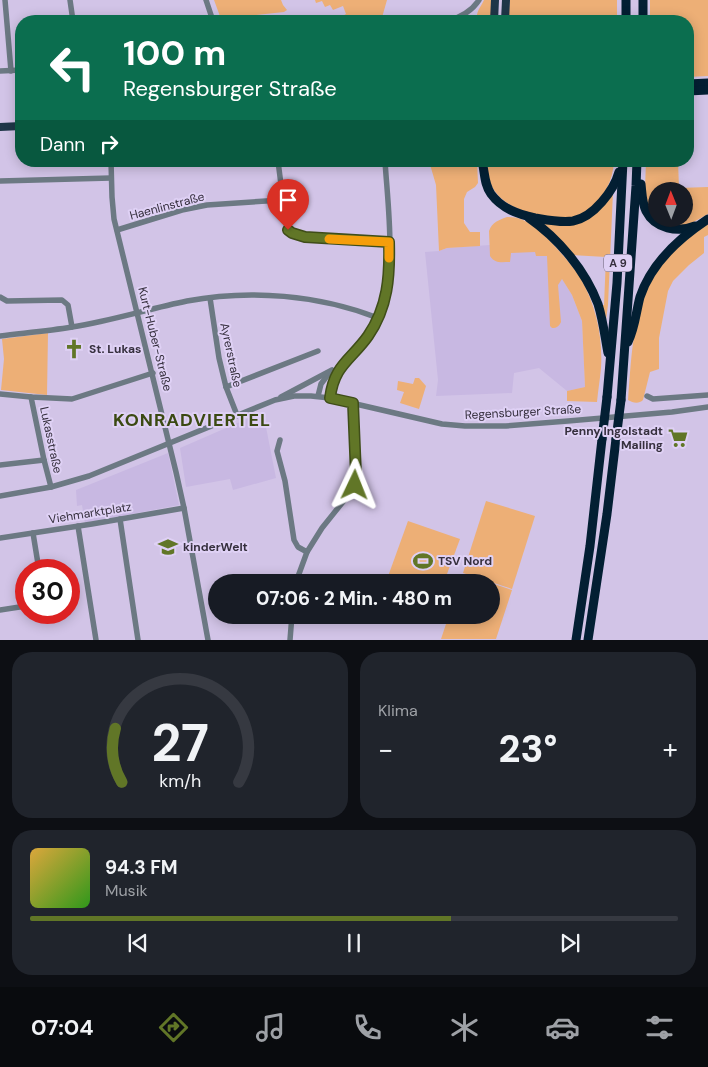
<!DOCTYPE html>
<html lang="de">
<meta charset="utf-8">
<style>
:root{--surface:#171b24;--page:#20242c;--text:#f1f3f6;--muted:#9ea1a6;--line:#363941;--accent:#617627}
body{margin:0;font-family:"DM Sans",sans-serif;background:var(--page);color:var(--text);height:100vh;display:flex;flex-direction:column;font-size:19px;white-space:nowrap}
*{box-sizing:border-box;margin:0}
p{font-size:16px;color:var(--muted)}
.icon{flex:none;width:28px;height:28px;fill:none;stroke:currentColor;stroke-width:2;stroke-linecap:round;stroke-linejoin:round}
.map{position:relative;height:640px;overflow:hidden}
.panel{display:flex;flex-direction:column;gap:12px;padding:12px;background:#0d0f14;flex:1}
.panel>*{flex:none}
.guide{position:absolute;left:15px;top:15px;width:679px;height:152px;border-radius:20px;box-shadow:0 2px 12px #0003;background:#0b6e4f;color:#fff;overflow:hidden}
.needle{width:32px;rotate:359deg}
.buttons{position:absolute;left:648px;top:182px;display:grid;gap:10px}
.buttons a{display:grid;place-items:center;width:45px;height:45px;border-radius:50%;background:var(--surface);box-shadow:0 2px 12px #0003;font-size:25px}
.speed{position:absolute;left:15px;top:559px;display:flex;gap:10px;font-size:25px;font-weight:700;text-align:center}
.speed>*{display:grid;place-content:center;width:65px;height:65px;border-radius:50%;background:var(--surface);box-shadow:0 2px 12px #0003;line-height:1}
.speed .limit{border:8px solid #d22;background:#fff;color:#111}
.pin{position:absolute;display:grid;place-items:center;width:42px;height:42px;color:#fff;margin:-51px -21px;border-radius:50% 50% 50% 0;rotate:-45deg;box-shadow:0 0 5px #0007}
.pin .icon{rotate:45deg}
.me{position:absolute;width:55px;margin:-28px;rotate:2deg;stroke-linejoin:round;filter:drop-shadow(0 0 4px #0008)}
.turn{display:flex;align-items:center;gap:18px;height:105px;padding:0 25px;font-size:22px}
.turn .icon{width:65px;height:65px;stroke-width:2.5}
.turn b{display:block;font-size:35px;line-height:42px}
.then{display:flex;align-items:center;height:48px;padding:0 25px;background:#0003;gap:10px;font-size:19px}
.big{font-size:38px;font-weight:800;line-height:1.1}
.panel .widget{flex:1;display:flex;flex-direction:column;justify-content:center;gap:8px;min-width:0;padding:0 18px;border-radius:20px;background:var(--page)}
.panel .dial{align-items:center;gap:0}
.dial svg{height:130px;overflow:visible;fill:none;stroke:var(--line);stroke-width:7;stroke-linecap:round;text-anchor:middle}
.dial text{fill:var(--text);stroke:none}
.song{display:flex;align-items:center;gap:15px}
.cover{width:60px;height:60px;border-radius:8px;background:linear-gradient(135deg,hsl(40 70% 55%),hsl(110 70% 35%))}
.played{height:5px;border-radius:2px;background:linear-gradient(90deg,var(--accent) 65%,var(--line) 65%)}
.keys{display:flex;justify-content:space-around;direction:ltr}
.heat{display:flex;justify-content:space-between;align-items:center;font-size:28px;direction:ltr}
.panel .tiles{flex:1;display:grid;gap:12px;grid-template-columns:1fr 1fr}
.widget:last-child{grid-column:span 2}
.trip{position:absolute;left:208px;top:574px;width:292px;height:50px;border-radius:25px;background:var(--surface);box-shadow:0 2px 12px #0003;font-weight:800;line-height:50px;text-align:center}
.tabs{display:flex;height:80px;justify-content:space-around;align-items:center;background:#090b0e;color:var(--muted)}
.tabs .icon{width:35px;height:35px}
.tabs .current{color:var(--accent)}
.tabs b{font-size:22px;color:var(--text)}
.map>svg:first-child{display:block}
</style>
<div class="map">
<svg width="708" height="640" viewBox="0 0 708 640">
<rect width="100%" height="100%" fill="#d2c4e7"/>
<g fill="#c8b8e2">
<polygon points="490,245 546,253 572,295 582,321 585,387 567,391 539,368 514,373 512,393 436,396 438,380 425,252 439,251 447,248"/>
<polygon points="263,412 276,478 233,490 230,479 186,487 180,448"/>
<polygon points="168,453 179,505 85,523 82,505 77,506 76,490"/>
</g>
<g fill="#edaf76" fill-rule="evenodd">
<polygon points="214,0 281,0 283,5 287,10 284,12 221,19"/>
<polygon points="315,0 387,0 381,21 343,21 341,17 346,14 343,6 333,10 330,5 325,7 322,1 316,3"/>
<path d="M484,0H492L491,21H477C476,10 480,9 484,0Z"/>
<polygon points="510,0 617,0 617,21 508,21"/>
<polygon points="650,0 708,0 708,76 688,77 688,21 650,21"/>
<polygon points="429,161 477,161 478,183 475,187 467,192 464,199 464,223 470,232 480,232 480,246 447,248 439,251 436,185"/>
<path d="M487,161H614C613,181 604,198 588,210C585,212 582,215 578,216C556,223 511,212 497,194C489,185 487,173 487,161Z"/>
<path d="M646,161H678L679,188L708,187V214L688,225H667L655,218L647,206L645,189ZM656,191H684V219H656Z"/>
<polygon points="613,192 608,305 605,328 600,305 604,305 606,257 571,255 538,221 566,224"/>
<path d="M507,217C525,216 540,230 552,243C562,254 573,266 581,279C596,305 603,338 601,368C600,379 598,391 597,402L567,401V391L585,387L582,321L572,295L562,279L558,285L561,322C559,326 557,328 552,328L550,326L547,256H536L535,252L511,253L510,262C502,262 495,264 490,256L489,231C492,222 499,220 507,217Z"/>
<path d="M708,223V235L704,237V253L689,265L673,281L668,291L659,338V369L650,372L643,400C639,404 633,403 628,400C632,352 632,305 662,264C665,260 668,255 671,252C682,241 696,233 708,223Z"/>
<polygon points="48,333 47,395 1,390 4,359 2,339"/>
<polygon points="415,378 419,378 426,386 419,409 400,403 404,392 397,390 398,381 413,384"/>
<polygon points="486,501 535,516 512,589 463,573"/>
<polygon points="408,521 460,539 444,582 386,582"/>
<polygon points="491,583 512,590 496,639 441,639 449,615 491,615"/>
</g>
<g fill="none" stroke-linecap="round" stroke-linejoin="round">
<g stroke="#6c7983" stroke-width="5.5">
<polyline points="5,0 11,71"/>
<polyline points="70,0 73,21"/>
<polyline points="206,0 213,21"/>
<path d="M448,21C461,17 472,11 479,0"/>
<polyline points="0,71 21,70"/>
<polyline points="111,161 112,197 114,219 176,472 184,508 208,640"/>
<path d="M278,161L286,224C290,234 295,234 305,237L389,242"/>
<polyline points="0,181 111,178"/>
<polyline points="117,230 182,210 207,205 282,200"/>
<polyline points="0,297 7,301 62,300 68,305 72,327"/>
<polyline points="210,298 219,358 226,387 237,415"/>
<path d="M0,336C24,333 48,331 72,327C111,321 148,309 187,301C250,289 319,295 378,318"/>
<polyline points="226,387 318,351"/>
<polyline points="0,394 31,397 72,399 153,373"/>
<polyline points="318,396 321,384 330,372"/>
<polyline points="647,396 653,399 708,395"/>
<polyline points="31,397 44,460 51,487"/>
<polyline points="281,397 332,370"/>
<path d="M330,398C331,390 332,383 336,375C341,365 349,357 357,349C365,340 372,331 377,320C398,276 388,209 385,161"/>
<polyline points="280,440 277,451 285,481 294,540 298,547 307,552"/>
<polyline points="0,465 44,460"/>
<polyline points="0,496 51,487 89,476 275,400 294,396 311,396 330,398 442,424 465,426 506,426 568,421 672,412 708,407"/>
<polyline points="120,519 138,640"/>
<polyline points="78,526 96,640"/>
<polyline points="33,533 39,570"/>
<polyline points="0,538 92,524 184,508"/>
<polyline points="296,582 307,552 322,528 350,493 355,485 356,470 353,403"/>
<polyline points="0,610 26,606"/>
<polyline points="290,640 292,615"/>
</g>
<g stroke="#1f3648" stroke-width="8">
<polyline points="494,21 495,0"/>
<polyline points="505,21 506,0"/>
<polyline points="0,127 21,126"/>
</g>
<g stroke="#031f33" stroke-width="9">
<polyline points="626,0 626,21"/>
<polyline points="643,0 643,21"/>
<polyline points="688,84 708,83"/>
<polyline points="688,91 708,90"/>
<path d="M482,161C485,173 484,184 491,194C502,209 518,214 535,218C547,220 561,223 573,221C594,217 614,190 619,172"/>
<path d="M641,184C642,193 642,203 646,211C655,229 678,233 695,226"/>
<path d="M529,218C559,239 585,270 598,304C603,320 605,337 608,353"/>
<path d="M628,342C635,328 636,312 640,297C651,264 679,238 708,219"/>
<polyline points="607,397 617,283 623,161"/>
<polyline points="621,400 636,186 637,161"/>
<polyline points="576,640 590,546 602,439"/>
<polyline points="588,640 607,514 616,439"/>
</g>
<g stroke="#031f33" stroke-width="9">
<polyline points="602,439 607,397"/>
<polyline points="616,439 621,400"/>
</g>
</g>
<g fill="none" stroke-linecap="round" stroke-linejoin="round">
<defs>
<path id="route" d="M288,230L292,233L305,237L389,242C390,276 388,307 368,336C351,360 334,365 330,398L353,403L356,475L355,485"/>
</defs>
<use href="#route" stroke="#3f4d19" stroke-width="12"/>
<use href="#route" stroke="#617627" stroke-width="9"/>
<polyline stroke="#f59e0b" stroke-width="9" points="329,239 389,242 389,258"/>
</g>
<defs>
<symbol id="church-bare" viewBox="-9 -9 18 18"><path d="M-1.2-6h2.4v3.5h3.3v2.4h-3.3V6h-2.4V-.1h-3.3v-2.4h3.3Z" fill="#617627" stroke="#dfd1f5" stroke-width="2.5" paint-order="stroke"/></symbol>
<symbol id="supermarket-bare" viewBox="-9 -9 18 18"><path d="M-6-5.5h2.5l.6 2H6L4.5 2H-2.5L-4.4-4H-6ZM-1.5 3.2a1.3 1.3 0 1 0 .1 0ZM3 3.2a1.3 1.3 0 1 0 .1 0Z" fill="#617627" stroke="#dfd1f5" stroke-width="2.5" paint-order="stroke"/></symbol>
<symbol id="school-bare" viewBox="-9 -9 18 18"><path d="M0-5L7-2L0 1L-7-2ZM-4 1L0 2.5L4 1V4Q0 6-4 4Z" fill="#617627" stroke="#dfd1f5" stroke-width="2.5" paint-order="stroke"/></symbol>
<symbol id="stadium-bare" viewBox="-9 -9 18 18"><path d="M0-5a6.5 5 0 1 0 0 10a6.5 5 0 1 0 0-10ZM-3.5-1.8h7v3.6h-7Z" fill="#617627" stroke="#dfd1f5" stroke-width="2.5" paint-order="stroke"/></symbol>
</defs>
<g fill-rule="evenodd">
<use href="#church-bare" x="60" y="335" width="28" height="28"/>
<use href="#supermarket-bare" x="664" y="424" width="28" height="28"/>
<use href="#school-bare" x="154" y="533" width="28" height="28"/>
<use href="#stadium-bare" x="409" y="547" width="28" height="28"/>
</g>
<g text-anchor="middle" stroke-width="4" stroke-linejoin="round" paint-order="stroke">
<rect fill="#dfd1f5" stroke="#696075" stroke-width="1" x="604" y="254.5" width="28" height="17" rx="4"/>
<g font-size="11" font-weight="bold" fill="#36303e">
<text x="618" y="267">A 9</text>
</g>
<g font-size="12" fill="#36303e" stroke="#dfd1f5">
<text transform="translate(167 206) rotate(-15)" y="4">Haenlinstraße</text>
<text transform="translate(155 339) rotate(76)" y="4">Kurt-Huber-Straße</text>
<text transform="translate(231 355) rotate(78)" y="4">Ayrerstraße</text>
<text transform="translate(523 412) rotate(-3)" y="4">Regensburger Straße</text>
<text transform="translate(51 440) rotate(78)" y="4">Lukasstraße</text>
<text transform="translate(90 513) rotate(-9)" y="4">Viehmarktplatz</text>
</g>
<g font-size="12" font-weight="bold" fill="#36303e" stroke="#dfd1f5" text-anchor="start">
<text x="89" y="353">St. Lukas</text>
<text x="663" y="435" text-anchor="end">Penny Ingolstadt<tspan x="663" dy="14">Mailing</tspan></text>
<text x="183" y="551">kinderWelt</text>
<text x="438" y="565">TSV Nord</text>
</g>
<g font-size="18" font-weight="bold" letter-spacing="1" fill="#3b4912" stroke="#dfd1f5">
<text x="192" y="426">KONRADVIERTEL</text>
</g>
</g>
</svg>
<div class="buttons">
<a><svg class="needle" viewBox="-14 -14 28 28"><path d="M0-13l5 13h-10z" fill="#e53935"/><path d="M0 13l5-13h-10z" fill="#9ea1a6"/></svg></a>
</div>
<div class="speed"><div class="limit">30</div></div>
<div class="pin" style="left:288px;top:230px;background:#d93025"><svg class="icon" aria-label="arrive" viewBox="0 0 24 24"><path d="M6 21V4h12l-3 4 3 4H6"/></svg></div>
<svg class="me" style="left:355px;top:485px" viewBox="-20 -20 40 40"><path d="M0-17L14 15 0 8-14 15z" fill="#617627" stroke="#fff" stroke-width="4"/></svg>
<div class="trip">07:06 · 2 Min. · 480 m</div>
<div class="guide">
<div class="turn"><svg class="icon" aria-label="left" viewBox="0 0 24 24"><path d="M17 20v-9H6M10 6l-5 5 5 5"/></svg><div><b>100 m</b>Regensburger Straße</div></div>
<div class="then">Dann<svg class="icon" aria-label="right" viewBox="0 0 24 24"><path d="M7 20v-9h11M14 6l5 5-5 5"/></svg></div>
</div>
</div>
<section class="panel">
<div class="tiles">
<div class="widget dial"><svg viewBox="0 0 100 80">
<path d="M14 69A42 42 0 1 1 86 69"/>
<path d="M14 69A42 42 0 0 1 10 36" stroke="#617627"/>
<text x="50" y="56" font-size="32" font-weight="700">27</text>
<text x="50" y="72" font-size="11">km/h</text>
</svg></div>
<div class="widget"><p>Klima</p>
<div class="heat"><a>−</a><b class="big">23°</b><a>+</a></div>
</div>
<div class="widget">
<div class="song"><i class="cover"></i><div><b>94.3 FM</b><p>Musik</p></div></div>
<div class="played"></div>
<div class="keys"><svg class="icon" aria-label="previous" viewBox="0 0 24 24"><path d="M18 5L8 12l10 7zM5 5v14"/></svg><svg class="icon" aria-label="pause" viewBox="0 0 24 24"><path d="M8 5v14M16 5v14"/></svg><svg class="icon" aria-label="next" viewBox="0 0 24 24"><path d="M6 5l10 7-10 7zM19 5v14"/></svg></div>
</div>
</div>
</section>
<nav class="tabs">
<b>07:04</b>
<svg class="icon current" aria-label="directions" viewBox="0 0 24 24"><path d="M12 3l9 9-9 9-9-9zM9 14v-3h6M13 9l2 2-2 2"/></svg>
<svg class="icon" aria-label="music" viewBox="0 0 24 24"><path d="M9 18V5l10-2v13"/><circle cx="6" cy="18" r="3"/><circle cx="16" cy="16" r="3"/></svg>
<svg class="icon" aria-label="phone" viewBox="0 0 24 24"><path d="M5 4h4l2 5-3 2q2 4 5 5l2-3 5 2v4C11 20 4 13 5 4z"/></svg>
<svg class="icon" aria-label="climate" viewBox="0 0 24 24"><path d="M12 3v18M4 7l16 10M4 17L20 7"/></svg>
<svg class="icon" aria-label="car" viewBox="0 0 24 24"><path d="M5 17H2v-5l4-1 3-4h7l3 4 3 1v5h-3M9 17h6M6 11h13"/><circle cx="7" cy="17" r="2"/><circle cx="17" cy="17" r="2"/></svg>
<svg class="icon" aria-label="filters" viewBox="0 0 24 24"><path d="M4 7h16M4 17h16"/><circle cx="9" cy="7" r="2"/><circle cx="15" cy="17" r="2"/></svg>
</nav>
